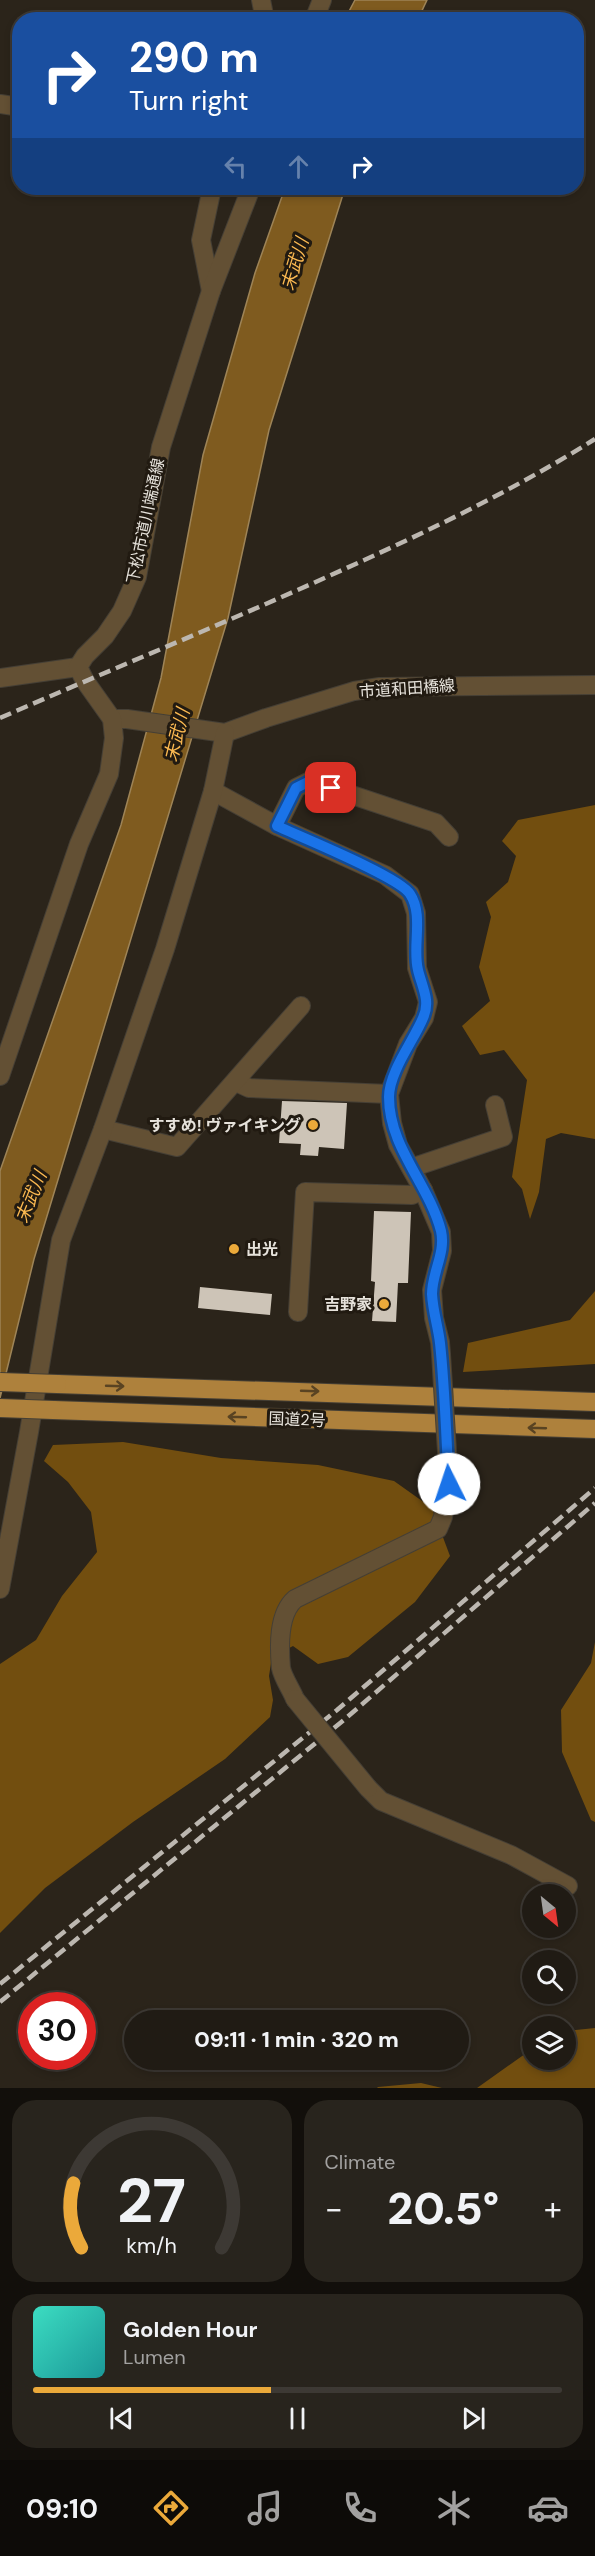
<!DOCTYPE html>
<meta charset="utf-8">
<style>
:root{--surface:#201b14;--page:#28241d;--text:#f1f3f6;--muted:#a2a1a0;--line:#3d3934;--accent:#eba93a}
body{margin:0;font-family:"DM Sans","Noto Sans JP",sans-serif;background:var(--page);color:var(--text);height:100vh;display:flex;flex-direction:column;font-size:22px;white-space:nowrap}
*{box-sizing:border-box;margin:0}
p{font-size:20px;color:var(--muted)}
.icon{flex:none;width:33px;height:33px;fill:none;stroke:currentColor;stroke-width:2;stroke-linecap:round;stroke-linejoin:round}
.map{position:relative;height:2088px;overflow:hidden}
.panel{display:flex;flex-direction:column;gap:12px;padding:12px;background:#120f0b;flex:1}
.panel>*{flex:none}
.guide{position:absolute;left:12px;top:12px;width:572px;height:183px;border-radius:24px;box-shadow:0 3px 9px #0003,0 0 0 2px var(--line);background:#1a4fa0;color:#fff;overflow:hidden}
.needle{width:39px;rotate:151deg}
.fabs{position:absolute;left:522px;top:1884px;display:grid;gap:12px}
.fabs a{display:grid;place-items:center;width:54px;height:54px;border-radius:50%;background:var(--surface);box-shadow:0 3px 9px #0003,0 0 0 2px var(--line);font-size:30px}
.speed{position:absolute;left:18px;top:1992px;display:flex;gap:12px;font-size:30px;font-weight:700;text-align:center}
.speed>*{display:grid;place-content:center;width:78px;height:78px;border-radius:50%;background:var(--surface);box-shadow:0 3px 9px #0003,0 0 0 2px var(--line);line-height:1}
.speed .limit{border:9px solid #d22;background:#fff;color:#111}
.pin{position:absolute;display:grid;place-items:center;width:51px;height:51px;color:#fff;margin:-26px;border-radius:12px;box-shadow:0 3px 9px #0006}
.me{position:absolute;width:66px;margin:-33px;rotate:356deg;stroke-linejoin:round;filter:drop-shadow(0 0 4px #0008)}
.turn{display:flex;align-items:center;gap:21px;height:126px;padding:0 18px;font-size:27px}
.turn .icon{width:78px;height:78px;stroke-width:2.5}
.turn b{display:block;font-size:42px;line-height:51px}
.lanes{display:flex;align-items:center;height:57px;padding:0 18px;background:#0003;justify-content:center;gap:30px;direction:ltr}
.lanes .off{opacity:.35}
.big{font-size:45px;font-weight:800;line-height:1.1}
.panel .card{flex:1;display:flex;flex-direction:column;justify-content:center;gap:9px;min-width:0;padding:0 21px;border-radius:24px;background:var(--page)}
.panel .dial{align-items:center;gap:0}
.dial svg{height:156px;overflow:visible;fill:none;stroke:var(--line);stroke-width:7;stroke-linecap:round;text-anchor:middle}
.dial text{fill:var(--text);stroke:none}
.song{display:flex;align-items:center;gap:18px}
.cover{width:72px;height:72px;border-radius:9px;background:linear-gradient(135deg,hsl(170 70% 55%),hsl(180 70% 35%))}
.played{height:6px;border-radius:3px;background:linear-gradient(90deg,var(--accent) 45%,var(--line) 45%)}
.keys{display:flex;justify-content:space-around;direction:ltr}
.heat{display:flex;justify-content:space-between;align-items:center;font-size:33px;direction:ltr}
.panel .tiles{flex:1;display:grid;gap:12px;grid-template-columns:1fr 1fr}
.card:last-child{grid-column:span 2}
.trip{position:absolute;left:124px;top:2010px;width:345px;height:60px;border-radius:30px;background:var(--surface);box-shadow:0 3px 9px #0003,0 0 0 2px var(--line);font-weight:800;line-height:60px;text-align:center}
.tabs{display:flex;height:96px;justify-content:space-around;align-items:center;background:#0d0b08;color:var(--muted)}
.tabs .icon{width:42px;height:42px}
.tabs .selected{color:var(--accent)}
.tabs b{font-size:27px;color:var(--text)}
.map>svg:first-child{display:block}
</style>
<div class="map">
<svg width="595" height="2088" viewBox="0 0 595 2088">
<rect width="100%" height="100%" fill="#2b241a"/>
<g fill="#724e0f">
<polygon points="595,805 595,1139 561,1133 546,1139 539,1192 530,1219 522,1189 512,1177 527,1080 504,1050 480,1055 462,1026 490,1001 479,967 491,917 486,902 508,882 516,856 502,841 518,820"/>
<polygon points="595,1291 595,1364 463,1372 468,1343 570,1320"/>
<polygon points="123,1442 221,1458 318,1465 394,1481 432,1508 450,1556 415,1602 348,1657 318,1664 293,1646 272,1657 269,1676 273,1700 270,1717 225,1759 133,1822 45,1888 0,1933 0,1664 36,1640 62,1596 97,1552 91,1512 68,1482 44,1461 53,1445"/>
<polygon points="595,1642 595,1822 591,1820 562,1752 561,1710 591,1663"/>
<polygon points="595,2028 595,2088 477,2088 532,2049 532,2060 566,2060 566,2031"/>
<polygon points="421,2083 442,2088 377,2088 378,2087"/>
</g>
<g fill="#7f5b1f" stroke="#9e8457" stroke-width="1.5">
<polygon points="355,0 427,0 418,19 345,19"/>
<polygon points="285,188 345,188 269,430 228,618 34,1259 0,1398 0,1171 121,825 161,678 203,455 255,273"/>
</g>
<g fill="#cdc4b7">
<polygon points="282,1101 347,1103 344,1149 319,1147 318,1156 300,1155 301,1144 279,1143"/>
<polygon points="374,1211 411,1212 408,1283 398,1283 396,1322 372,1321 375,1282 371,1281"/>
<polygon points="200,1287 272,1294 270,1315 198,1308"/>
</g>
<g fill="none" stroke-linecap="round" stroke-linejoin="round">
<defs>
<g id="minor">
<polyline points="261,0 265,20"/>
<polyline points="314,20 322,0"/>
<polyline points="0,104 20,107"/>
<polyline points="211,291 201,240 212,188"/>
<polyline points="0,678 78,667"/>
<polyline points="112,719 127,719 225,733 266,718 354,691 380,687 595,685"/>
<polyline points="213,791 277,826 385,875 410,894 416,913 417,968 428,1002 424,1018 408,1044 389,1094 392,1123 398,1145 423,1190 441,1232 442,1251 432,1290 434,1318 440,1342 441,1354"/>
<polyline points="277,826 296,788 310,781 436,823 449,837"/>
<polyline points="0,1076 79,844 109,774 114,738 112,719 85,681 78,667 85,656 105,636 122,611 137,577 161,447 211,291 251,188"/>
<polyline points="236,1082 249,1088 389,1094"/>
<polyline points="103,1129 177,1147 301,1006"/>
<polyline points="411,1168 503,1137 495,1105"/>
<polyline points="298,1312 305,1192 412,1195 423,1190"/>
<polyline points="0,1589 29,1432 61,1240 103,1129 165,949 213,791 225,733"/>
<path d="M295,1699C291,1689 283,1678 281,1668C279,1646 278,1614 295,1599L438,1529L443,1517L449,1484"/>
<polyline points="368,1788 381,1801 511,1855 568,1886"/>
</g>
<g id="trunk">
<polyline points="57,1384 595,1402"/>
<polyline points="53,1410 595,1429"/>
</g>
</defs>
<use href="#minor" stroke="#453f35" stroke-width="20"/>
<use href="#trunk" stroke="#453f35" stroke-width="20"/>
<use href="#minor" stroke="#635034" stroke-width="18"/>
<use href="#trunk" stroke="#ae813c" stroke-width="18"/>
<g stroke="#bcb7b0" stroke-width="4.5" stroke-dasharray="12 6" stroke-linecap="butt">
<path d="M0,718C110,670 220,625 329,576C420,535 511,492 595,439"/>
<polyline points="0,1984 337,1710 595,1488"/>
<polyline points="0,2002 345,1719 595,1503"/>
</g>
<defs>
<g id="minor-bridge">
<polyline points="441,1354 449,1484"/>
<polyline points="295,1699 368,1788"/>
</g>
<g id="trunk-bridge">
<polyline points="0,1382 57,1384"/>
<polyline points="0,1408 53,1410"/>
</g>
</defs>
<use href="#minor-bridge" stroke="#453f35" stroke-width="20" stroke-linecap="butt"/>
<use href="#trunk-bridge" stroke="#453f35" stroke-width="20" stroke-linecap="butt"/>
<use href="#minor-bridge" stroke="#635034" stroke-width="18"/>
<use href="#trunk-bridge" stroke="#ae813c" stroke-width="18"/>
</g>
<defs><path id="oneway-shaft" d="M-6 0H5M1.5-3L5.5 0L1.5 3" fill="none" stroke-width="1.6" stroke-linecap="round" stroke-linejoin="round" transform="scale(1.5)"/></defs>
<g stroke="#594322">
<use href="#oneway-shaft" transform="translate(115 1386) rotate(2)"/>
<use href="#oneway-shaft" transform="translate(310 1391) rotate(2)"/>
<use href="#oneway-shaft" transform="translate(237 1417) rotate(-178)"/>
<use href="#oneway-shaft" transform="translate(537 1428) rotate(-178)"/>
</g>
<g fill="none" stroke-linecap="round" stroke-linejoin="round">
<defs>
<path id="route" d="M331,788L310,781L296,788L277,826C301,837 400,877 410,894C424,915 412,947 418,970C422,987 431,1001 423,1018C414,1040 389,1072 389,1097C389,1148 429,1184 441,1231C446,1253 432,1272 432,1294C433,1312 438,1326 440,1343C445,1389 446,1437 449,1484"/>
</defs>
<use href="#route" stroke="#114b97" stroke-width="15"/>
<use href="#route" stroke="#1a73e8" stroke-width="10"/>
</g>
<g fill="#eba93a" stroke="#211a11" stroke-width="2">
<circle cx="313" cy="1125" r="6"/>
<circle cx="234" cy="1249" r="6"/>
<circle cx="384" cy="1304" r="6"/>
</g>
<g text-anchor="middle" stroke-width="6" stroke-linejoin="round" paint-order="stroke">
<g font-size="16" fill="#e6e2db" stroke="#211a11">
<text transform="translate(145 521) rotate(-78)" y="6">下松市道川端通線</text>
<text transform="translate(407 688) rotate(-4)" y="6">市道和田橋線</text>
<text transform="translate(297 1419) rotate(2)" y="6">国道2号</text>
</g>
<g font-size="16" font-weight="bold" fill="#e6e2db" stroke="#211a11" text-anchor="end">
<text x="301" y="1131">すすめ! ヴァイキング</text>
<text x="246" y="1255" text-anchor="start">出光</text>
<text x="372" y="1310">吉野家</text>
</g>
<g font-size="18" font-style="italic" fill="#fbb951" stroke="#211a11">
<text transform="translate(295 264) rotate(-73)" y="6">末武川</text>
<text transform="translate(177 735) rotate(-76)" y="6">末武川</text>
<text transform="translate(31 1197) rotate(-68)" y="6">末武川</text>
</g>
</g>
</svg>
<div class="fabs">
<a><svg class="needle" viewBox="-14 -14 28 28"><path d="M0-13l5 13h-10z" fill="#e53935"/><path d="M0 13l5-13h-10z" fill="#a2a1a0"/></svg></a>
<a><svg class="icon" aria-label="search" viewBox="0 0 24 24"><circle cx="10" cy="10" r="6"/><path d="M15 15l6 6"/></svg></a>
<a><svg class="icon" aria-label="layers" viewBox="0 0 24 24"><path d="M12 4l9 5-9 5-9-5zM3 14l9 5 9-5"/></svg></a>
</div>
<div class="speed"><div class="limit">30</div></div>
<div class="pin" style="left:331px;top:788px;background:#d93025"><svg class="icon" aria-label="arrive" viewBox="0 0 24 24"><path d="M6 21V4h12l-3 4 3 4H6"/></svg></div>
<svg class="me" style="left:449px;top:1484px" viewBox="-20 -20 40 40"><circle r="19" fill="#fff"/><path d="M0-13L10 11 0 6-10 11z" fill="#1a73e8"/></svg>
<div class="trip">09:11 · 1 min · 320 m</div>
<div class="guide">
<div class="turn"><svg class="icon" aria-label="right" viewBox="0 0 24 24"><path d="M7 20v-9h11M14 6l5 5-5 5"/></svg><div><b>290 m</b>Turn right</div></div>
<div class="lanes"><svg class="icon off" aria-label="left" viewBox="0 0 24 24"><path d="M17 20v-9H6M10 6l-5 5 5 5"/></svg><svg class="icon off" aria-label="ahead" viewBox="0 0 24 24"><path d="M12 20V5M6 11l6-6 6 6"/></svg><svg class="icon" aria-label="right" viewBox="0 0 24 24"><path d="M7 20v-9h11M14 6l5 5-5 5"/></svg></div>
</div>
</div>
<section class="panel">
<div class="tiles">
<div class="card dial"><svg viewBox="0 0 100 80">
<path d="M14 69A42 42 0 1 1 86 69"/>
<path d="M14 69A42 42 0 0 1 10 36" stroke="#eba93a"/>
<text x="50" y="56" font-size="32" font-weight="700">27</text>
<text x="50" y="72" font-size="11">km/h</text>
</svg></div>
<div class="card"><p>Climate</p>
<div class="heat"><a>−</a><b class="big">20.5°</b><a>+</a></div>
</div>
<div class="card">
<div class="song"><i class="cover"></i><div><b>Golden Hour</b><p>Lumen</p></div></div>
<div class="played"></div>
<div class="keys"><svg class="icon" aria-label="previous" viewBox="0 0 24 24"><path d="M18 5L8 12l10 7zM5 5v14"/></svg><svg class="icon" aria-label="pause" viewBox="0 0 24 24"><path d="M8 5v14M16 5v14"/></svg><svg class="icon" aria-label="next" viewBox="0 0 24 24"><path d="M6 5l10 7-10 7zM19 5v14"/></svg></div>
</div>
</div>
</section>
<nav class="tabs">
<b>09:10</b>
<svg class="icon selected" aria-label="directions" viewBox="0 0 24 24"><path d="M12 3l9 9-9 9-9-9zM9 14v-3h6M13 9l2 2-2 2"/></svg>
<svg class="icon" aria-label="music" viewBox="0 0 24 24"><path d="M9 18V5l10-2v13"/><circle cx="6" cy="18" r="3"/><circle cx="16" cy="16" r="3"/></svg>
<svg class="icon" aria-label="phone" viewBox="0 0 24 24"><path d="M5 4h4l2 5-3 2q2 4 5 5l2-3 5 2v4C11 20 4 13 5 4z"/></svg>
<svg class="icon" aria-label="climate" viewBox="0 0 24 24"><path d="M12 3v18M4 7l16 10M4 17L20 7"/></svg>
<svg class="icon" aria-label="car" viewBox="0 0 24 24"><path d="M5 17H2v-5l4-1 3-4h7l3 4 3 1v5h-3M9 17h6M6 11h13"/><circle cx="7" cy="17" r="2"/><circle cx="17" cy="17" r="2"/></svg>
</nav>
